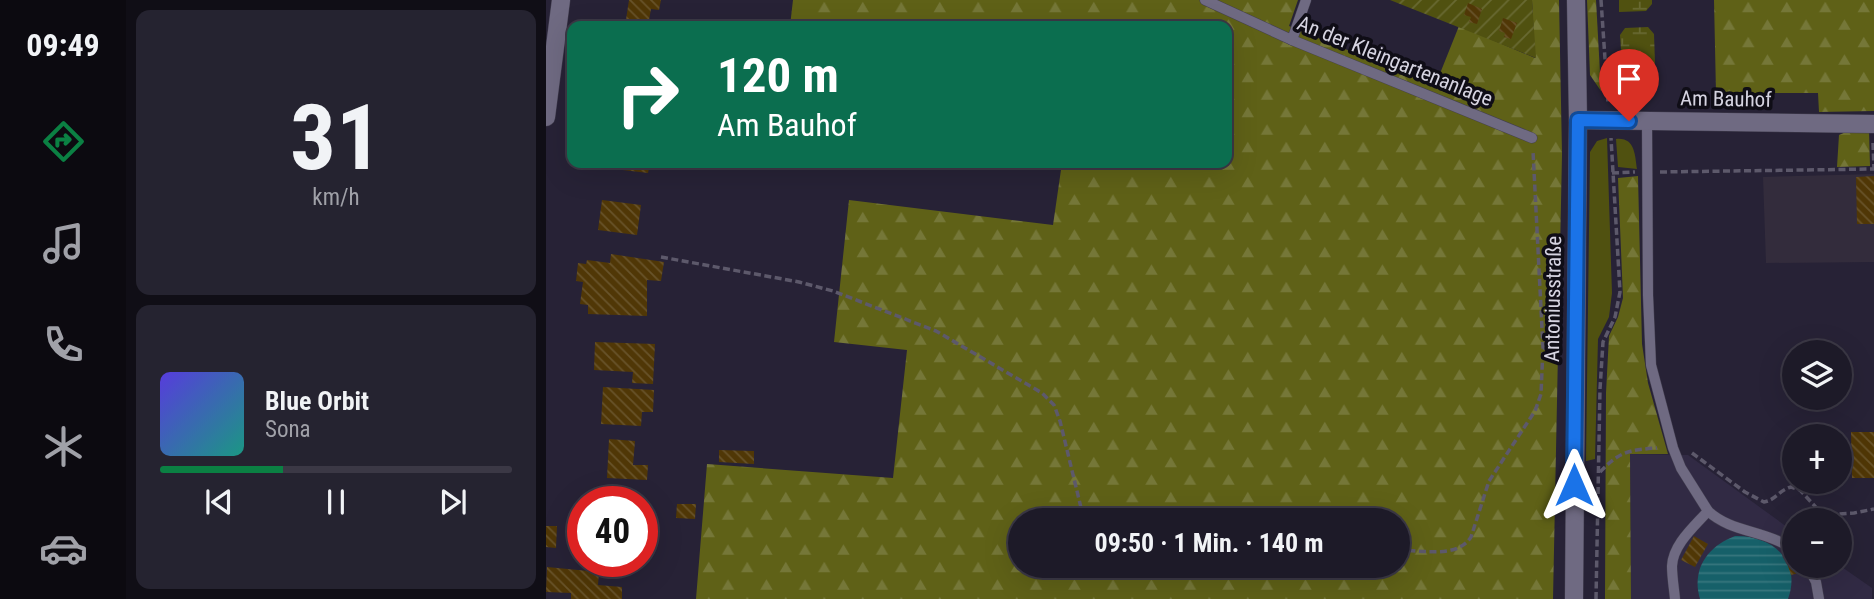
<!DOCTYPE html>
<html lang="de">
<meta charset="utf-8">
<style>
:root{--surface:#1d1a28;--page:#252330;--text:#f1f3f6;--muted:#a0a1a8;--line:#3b3845;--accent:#0b8043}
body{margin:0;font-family:"Roboto Condensed",sans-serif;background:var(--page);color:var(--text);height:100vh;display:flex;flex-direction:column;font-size:26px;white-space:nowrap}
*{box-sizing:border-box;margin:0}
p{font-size:23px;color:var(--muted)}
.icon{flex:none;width:38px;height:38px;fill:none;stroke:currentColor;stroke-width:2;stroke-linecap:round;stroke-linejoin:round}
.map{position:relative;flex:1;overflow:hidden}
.details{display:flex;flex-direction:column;gap:10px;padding:10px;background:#100e16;width:420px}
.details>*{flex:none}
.hud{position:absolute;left:21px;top:21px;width:665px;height:147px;border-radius:14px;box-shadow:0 7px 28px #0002,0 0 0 2px var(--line);background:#0b6e4f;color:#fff;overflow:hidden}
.buttons{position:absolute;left:1236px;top:340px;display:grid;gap:14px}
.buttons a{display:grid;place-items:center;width:70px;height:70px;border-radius:50%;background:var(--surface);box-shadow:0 7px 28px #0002,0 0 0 2px var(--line);font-size:35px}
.speed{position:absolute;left:21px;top:486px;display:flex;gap:14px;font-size:35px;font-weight:700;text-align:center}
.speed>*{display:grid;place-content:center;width:91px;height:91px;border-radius:50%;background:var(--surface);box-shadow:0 7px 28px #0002,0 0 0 2px var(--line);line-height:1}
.speed .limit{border:10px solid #d22;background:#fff;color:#111}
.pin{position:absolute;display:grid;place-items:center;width:60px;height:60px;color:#fff;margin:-72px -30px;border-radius:50% 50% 50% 0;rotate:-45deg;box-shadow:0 0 7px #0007}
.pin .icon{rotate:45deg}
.me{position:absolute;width:77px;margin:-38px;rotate:0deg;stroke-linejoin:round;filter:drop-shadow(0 0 5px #0008)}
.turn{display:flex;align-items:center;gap:24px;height:147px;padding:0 35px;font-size:32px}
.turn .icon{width:91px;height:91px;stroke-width:2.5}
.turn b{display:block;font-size:49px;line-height:60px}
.details .tile{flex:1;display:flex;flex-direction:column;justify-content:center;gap:10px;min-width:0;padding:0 24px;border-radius:14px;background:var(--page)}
.details .dial{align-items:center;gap:0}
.dial b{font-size:91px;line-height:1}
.song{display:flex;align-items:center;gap:21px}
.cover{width:84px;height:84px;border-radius:10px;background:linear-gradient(135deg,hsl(250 70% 55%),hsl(170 70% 35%))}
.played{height:7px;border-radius:4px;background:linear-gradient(90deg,var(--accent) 35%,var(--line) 35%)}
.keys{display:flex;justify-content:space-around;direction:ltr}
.trip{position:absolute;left:462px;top:508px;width:402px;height:70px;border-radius:35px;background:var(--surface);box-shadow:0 7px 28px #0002,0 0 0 2px var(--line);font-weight:700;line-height:70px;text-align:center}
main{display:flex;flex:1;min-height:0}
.menu{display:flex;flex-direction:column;width:126px;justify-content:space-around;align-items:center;background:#0c0a10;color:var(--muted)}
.menu .icon{width:49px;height:49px}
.menu .active{color:var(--accent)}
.menu b{font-size:32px;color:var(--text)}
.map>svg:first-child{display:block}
</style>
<main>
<nav class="menu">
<b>09:49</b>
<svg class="icon active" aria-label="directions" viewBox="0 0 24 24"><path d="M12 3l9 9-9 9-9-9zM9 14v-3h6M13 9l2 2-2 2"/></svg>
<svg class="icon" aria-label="music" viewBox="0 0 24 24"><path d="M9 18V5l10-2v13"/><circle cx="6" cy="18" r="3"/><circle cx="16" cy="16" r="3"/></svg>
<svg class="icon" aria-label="phone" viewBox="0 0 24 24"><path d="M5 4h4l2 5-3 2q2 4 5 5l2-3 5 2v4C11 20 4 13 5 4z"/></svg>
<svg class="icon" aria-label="climate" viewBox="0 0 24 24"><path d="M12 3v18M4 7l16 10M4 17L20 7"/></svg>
<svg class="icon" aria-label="car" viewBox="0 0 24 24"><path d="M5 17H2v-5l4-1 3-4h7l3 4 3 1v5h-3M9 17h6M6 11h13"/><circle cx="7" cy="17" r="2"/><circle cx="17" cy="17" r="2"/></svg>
</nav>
<section class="details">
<div class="tile dial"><b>31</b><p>km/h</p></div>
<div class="tile">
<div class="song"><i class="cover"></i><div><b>Blue Orbit</b><p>Sona</p></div></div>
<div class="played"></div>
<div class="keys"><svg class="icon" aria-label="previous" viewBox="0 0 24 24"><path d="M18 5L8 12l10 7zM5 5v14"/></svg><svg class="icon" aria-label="pause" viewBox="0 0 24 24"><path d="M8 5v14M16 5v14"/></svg><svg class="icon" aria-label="next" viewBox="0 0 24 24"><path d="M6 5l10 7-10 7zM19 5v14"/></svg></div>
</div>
</section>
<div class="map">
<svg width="1328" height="599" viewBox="0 0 1328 599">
<defs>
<pattern id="forest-firs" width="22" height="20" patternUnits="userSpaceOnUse" patternTransform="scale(1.75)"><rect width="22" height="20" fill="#5f6117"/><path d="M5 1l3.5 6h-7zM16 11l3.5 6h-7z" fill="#757738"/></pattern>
<pattern id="wetland-marsh" width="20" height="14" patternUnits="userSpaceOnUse" patternTransform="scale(1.75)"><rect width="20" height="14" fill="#505110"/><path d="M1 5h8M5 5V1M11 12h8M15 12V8" fill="none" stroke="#686932"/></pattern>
<pattern id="garden-furrows" width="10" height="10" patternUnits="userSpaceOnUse" patternTransform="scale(1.75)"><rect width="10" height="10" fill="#505110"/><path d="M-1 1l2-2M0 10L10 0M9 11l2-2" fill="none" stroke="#686932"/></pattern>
<pattern id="water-rules" width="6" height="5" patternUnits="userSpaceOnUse" patternTransform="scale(1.75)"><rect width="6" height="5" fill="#166069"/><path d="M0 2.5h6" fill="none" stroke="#37767e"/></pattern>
<pattern id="building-back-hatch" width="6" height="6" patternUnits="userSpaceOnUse" patternTransform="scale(1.75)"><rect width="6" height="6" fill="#503706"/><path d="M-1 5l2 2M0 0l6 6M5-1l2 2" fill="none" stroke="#68532a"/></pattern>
</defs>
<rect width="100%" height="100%" fill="#272236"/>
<polygon fill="#332c3c" points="1328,174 1328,262 1220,263 1217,177"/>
<polygon fill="#312a44" points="1084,454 1142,455 1248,532 1248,565 1293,565 1326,588 1326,599 1085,599"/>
<g fill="#505110">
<polygon points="1061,138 1066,293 1063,317 1052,339 1049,459 1040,461 1044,152 1051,141"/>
<path d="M1070,139C1089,137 1089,155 1091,169L1072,167Z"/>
</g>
<g fill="url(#forest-firs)" fill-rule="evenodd">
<path d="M247,0H752L743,26L889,86L913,26L989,58L986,0H1013L1016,154L1007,599H150L161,464L347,478L361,350L288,342L303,200L507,225L516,163H681V26H244ZM474,520H852V565H474Z"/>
<polygon points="1041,0 1050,0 1055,91 1044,75"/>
<polygon points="1168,0 1328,0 1328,111 1273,112 1272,93 1170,93"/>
<polygon points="1323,131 1324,166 1291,167 1293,135 1300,132"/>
<polygon points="1092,176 1096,344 1102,383 1122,454 1084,454 1085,599 1059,599 1060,393 1063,336 1072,317 1077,298 1072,178"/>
</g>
<g fill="url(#wetland-marsh)">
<polygon points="1073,0 1106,0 1106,4 1100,11 1073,12"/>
<polygon points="1102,27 1108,34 1109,63 1102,70 1083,71 1076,64 1074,35 1079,28"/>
</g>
<polygon fill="url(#garden-furrows)" points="844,0 986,0 990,58"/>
<path fill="url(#water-rules)" d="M1189,536C1226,535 1256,561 1242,599H1154C1145,569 1162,546 1189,536Z"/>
<g fill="url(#building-back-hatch)">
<polygon points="83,0 115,0 113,10 105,9 102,26 79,26"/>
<polygon points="922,3 936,9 931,24 923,22 925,17 918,15"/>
<polygon points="957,18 971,23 965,39 958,37 959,33 953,31"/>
<polygon points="61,163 104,163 102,173 60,168"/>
<polygon points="1328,176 1328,224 1311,224 1310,177"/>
<polygon points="56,200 95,205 91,235 52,230"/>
<polygon points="65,254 118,262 115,281 101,280 101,316 42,314 42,305 34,304 37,282 30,281 32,263 40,264 41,260 64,263"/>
<polygon points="49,342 109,344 107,384 86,383 87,372 48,370"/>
<polygon points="57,387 108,390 107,412 96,412 95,426 55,424"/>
<polygon points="1305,432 1328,432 1328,478 1306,478"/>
<polygon points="63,439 89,441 87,465 102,465 101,480 61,478"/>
<polygon points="173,450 208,451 208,464 173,462"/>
<polygon points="131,504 150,504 149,519 130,518"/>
<polygon points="0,526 11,526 10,548 0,547"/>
<polygon points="1148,536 1162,544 1149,567 1135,560"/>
<polygon points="1248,562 1248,565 1252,565 1253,573 1245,575 1241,563"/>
<polygon points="1,567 53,572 52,585 76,587 76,599 25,599 25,593 0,592"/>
</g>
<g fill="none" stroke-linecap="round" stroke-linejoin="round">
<defs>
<g id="service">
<polyline points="659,0 746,40 986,138"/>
<polyline points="746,40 760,0"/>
<path d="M1101,121L1102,295L1105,365L1127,448L1135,468L1162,511C1185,533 1221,530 1248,550"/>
<polyline points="1261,565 1270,582 1273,599"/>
<path d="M1129,599C1128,588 1126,577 1126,566C1127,544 1149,526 1162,511"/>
</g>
<g id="minor">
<polyline points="0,117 15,0"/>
<polyline points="1032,120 1328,124"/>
</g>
<polyline id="tertiary" points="1028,599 1032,120 1030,0"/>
</defs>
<use href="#service" stroke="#433f50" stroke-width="11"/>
<use href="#minor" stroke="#433f50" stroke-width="19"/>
<use href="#tertiary" stroke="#433f50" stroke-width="19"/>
<g stroke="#5d596b" stroke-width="3.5" stroke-dasharray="7 3.5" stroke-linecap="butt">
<polyline points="1055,0 1062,103"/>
<polyline points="1327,143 1328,169"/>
<polyline points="1114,172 1328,169"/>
<polyline points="1066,173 1089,172"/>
<polyline points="115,257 253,282 287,291 390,331 496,393 508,405 514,421 538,520"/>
<polyline points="997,348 1013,350"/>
<path d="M1146,453L1199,492L1218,502C1230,500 1233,490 1245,487L1254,490L1277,515L1308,513L1328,509"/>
<path d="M1054,472C1074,451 1083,450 1111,448"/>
<path d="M852,550C875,550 911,559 925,537L943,481L989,411L995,394L997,348L987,151"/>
<polyline points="557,565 569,570 581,571 661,565"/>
<polyline points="1050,599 1054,389 1057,342 1069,317 1074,292 1065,138"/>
</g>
<use href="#service" stroke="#6f6a82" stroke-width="10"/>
<use href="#minor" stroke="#6f6a82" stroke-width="18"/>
<use href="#tertiary" stroke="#6f6a82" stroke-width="18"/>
</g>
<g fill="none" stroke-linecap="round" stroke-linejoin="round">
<defs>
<polyline id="route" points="1028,485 1032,120 1083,121"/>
</defs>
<use href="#route" stroke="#114b97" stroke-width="18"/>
<use href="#route" stroke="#1a73e8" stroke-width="12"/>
</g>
<g text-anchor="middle" stroke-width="7" stroke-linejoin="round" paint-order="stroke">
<g font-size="21" fill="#d6d4e1" stroke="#0f0d16">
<text transform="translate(849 61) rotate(22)" y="7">An der Kleingartenanlage</text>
<text transform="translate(1180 99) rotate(1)" y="7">Am Bauhof</text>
<text transform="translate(1007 299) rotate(-89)" y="7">Antoniusstraße</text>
</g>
</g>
</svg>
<div class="buttons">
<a><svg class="icon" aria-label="layers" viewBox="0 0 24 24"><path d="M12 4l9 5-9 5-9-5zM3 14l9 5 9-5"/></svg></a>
<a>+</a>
<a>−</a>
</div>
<div class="speed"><div class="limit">40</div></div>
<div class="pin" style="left:1083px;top:121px;background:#d93025"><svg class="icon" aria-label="arrive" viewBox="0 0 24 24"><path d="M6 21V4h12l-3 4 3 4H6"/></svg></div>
<svg class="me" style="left:1028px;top:485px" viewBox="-20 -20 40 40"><path d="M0-17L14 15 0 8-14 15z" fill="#1a73e8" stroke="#fff" stroke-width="4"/></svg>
<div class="trip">09:50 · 1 Min. · 140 m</div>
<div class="hud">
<div class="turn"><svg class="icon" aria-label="right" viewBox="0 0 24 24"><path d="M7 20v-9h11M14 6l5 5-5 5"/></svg><div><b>120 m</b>Am Bauhof</div></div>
</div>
</div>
</main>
